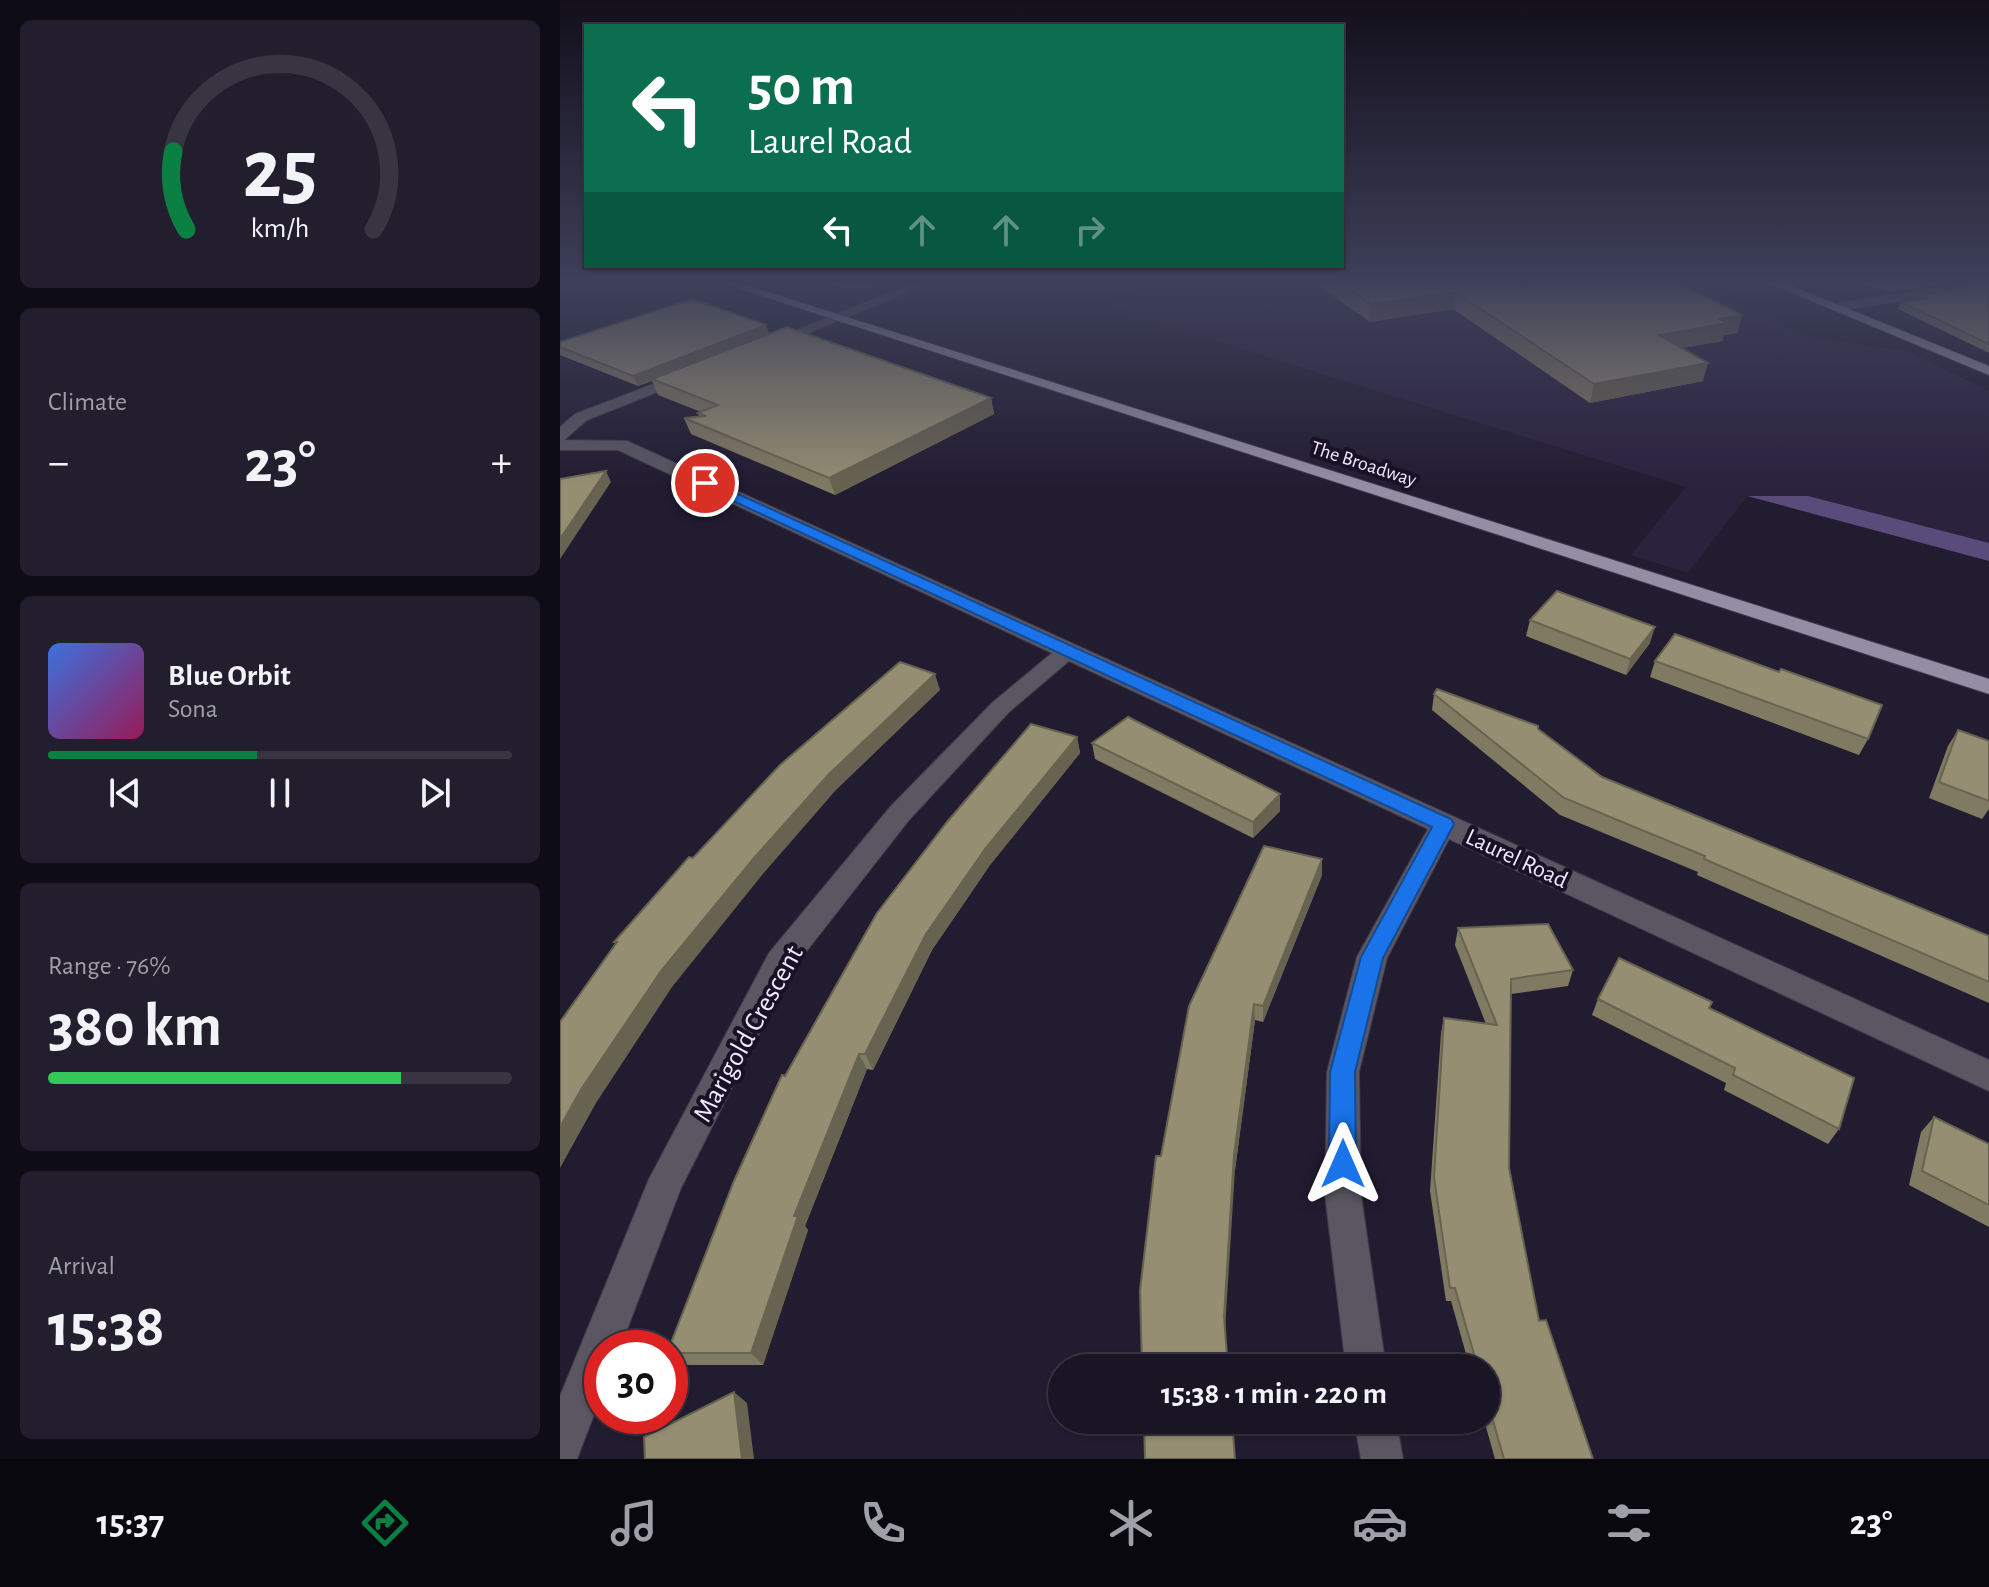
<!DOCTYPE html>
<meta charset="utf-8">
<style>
:root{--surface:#1a1525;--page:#231e2d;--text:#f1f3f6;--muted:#9f9fa7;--line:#383442;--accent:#0b8043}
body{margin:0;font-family:"Alegreya Sans",sans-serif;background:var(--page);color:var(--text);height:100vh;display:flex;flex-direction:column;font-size:30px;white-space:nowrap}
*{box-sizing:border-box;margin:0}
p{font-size:26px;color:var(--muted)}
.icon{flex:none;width:44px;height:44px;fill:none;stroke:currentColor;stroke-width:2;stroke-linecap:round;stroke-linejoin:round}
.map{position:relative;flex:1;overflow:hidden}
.details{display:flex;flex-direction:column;gap:20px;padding:20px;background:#0e0c14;width:560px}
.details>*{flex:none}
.hud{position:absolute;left:24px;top:24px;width:760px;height:244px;border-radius:0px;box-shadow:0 2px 6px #0004,0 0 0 2px var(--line);background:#0b6e4f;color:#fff;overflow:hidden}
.speed{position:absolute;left:24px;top:1330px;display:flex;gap:16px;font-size:40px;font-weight:700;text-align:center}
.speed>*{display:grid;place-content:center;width:104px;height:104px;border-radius:50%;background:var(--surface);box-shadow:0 2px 6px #0004,0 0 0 2px var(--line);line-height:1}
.speed .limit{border:12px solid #d22;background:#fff;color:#111}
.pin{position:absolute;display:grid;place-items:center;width:68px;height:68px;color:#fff;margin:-34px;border:4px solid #fff;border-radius:50%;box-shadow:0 2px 8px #0007}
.me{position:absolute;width:88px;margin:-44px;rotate:0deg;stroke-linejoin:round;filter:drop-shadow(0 0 6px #0008)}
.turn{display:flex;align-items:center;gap:28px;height:168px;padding:0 32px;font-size:36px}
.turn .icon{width:104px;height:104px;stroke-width:2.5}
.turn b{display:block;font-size:56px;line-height:68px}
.lanes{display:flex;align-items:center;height:76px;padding:0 32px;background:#0003;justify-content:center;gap:40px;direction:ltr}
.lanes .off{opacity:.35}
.big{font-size:60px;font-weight:700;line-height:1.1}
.details .tile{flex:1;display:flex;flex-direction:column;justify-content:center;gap:12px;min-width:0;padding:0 28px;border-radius:12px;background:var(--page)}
.details .dial{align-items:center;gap:0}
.dial svg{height:208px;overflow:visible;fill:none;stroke:var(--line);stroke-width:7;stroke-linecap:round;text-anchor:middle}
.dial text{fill:var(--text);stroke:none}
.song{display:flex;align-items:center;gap:24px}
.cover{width:96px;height:96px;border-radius:12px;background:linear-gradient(135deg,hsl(220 70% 55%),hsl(330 70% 35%))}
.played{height:8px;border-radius:4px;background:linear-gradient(90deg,var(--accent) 45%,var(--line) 45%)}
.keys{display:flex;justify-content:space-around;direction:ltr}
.heat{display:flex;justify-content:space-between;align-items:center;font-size:44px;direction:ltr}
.charge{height:12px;border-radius:6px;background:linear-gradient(90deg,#34c759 76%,var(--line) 0)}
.trip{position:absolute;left:488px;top:1354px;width:452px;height:80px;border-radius:40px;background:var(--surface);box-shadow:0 2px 6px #0004,0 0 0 2px var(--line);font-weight:700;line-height:80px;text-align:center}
.menu{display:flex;height:128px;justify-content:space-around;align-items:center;background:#0a080f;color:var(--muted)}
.menu .icon{width:56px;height:56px}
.menu .active{color:var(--accent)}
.menu b{font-size:36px;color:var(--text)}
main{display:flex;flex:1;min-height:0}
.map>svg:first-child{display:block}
</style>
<main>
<section class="details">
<div class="tile dial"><svg viewBox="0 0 100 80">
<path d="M14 69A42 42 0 1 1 86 69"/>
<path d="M14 69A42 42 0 0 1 9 39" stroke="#0b8043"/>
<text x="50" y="56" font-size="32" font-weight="700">25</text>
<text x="50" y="72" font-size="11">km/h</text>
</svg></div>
<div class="tile"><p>Climate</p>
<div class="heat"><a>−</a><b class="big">23°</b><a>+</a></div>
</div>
<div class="tile">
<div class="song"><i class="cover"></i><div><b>Blue Orbit</b><p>Sona</p></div></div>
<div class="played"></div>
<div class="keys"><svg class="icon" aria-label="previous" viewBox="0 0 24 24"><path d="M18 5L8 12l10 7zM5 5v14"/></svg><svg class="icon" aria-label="pause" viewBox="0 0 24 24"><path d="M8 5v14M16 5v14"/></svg><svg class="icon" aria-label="next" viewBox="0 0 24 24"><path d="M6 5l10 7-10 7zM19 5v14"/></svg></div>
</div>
<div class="tile"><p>Range · 76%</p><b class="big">380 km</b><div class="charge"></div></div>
<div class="tile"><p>Arrival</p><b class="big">15:38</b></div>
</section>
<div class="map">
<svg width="1429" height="1459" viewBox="0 0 1429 1459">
<rect width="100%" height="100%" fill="#221c31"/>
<polygon fill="#2b223e" points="631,282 1132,282 1249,337 1346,351 1429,391 1429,561 1187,496 1128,573 1071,555 1126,487 544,306"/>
<polygon fill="#594b7a" points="1187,496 1248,496 1429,543 1429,561"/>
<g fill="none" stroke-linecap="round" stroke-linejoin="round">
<defs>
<g id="minor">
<polygon points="356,282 372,282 217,346 205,343"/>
<polygon points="1414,282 1429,282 1429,287 1278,311 1271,307 1278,303"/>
<polygon points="125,372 132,376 130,379 27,420 4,440 67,441 1429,1060 1429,1091 889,839 827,958 799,1072 801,1195 826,1368 786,1368 765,1195 767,1072 797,957 868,829 509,661 449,712 349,820 231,971 121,1188 60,1348 42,1348 42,1394 17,1459 0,1459 0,1396 89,1179 209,953 331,806 433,702 492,653 58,450 0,450 0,427 15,414"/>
<polygon points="794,1420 836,1420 843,1459 801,1459"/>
</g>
<g id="major">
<polygon points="159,282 176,282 1429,679 1429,694"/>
<polygon points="1206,282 1222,282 1429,366 1429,375"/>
</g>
</defs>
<use href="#minor" stroke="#3f394d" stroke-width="2"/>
<use href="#major" stroke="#3f394d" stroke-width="2"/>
<use href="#minor" fill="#5a5762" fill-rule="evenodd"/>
<use href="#major" fill="#948ea5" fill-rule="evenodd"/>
</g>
<g fill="#807a62">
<polygon points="267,282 318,282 312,288 286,288"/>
<polygon points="754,282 1115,282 1182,315 1177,333 1164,335 1162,341 1122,348 1143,381 1030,403 893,309 810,322"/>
<polygon points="1297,282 1397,282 1329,292"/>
<polygon points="1429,284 1429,353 1338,309 1341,302 1358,300 1360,295"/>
<polygon points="209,334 431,398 434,414 275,495 131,434 124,418 139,417 138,413 141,412 98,395 92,381 78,386 0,355 0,342"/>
<polygon points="970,620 1090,643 1066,675 966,636"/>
<polygon points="1095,661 1219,672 1308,739 1299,755 1090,677"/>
<polygon points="874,694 978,729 1042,777 1429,936 1429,1003 1137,875 1138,872 1000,815 872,710"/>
<polygon points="1398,730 1429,741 1429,809 1422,819 1369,798 1388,746"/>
<polygon points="517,737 520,753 430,865 372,950 313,1070 307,1069 245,1226 248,1230 203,1365 122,1365 110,1355 110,1348 225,1076"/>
<polygon points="532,743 720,794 720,811 693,838 535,759"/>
<polygon points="762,875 703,1022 695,1020 675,1170 601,1156"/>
<polygon points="898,928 1013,970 1008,986 951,994 949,1168 979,1321 1033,1459 935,1459 924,1420 926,1420 926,1368 910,1368 891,1301 886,1301 870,1191 881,1033 884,1018 926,1024 895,945"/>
<polygon points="1038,999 1149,1008 1279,1129 1268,1144 1164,1090 1166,1083 1032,1015"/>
<polygon points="1374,1117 1429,1144 1429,1227 1349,1185 1361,1132"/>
</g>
<g fill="#686350">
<polygon points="310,282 318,282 312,288"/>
<polygon points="1357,282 1397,282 1329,292 1331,286"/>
<polygon points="895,292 893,309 810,322 811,304"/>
<polygon points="1182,315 1177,333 1164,335 1162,341 1094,353 1099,335 1160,319"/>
<polygon points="206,325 210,335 92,379 92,381 78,386 73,376"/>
<polygon points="1148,363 1143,381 1030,403 1034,384"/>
<polygon points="431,398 434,414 275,495 269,478"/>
<polygon points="46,471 51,482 0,559 0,539"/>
<polygon points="1095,627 1090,643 1066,675 1070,659"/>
<polygon points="375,674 380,690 275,791 202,875 112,987 36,1103 0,1168 0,1127 22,1088 101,971 194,858 269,774"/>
<polygon points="517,737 520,753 430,865 372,950 313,1070 305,1054 366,934 425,849"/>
<polygon points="720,794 720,811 693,838 693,822"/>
<polygon points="762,859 762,875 703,1022 703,1006"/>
<polygon points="694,1004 695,1020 675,1170 665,1330 664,1317 674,1155"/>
<polygon points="299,1054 307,1069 245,1226 248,1230 203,1365 191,1353 234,1216"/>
<polygon points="174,1392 187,1403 194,1459 182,1459"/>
</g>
<g fill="#958e72" stroke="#686350" stroke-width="2">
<polygon points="778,282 1115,282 1182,315 1160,319 1168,323 1099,335 1148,363 1034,384 895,292 811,304"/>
<polygon points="1319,282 1357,282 1331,286"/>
<polygon points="1429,284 1429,344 1341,302 1369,298 1360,295"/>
<polygon points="132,299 206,325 73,376 0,347 0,342"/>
<polygon points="227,327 431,398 269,478 124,418 146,416 138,413 158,405 92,379"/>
<polygon points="46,471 0,539 0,479"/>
<polygon points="997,591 1095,627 1070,659 970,620"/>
<polygon points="1115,634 1219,672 1221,669 1322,705 1308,739 1095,661"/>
<polygon points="340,662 375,674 269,774 194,858 101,971 22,1088 0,1127 0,1022 57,942 54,942 129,857 133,858 220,765"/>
<polygon points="877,689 978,726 978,729 1042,777 1429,936 1429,982 1144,859 1145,856 1004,798 874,694"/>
<polygon points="568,717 720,794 693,822 532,743"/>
<polygon points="471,724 517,737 425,849 366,934 305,1054 299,1054 234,1216 238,1216 191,1353 110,1353 109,1348 174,1181 222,1075 225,1076 317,913 387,822"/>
<polygon points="1398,730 1429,741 1429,801 1379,782"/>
<polygon points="704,846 762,859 703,1006 694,1004 674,1155 664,1317 668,1368 582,1368 580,1290 596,1156 601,1156 629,1006"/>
<polygon points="988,924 1013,970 951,979 949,1168 979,1321 986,1320 1033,1459 944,1459 926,1396 926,1368 918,1368 895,1288 890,1288 874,1177 884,1018 937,1025 898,928"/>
<polygon points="1059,958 1152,1002 1149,1008 1294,1078 1279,1129 1173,1075 1175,1068 1038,999"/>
<polygon points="1374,1117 1429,1144 1429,1205 1362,1171"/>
<polygon points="174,1392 182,1459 85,1459 84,1437"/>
<polygon points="584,1420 672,1420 675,1459 585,1459"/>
</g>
<linearGradient id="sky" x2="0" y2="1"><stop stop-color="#130f1b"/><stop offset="0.58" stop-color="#3e405a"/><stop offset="1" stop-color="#3e405a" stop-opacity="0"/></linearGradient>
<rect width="1429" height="486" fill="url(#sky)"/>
<polygon fill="#1a73e8" stroke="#114b97" stroke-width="2" points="145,479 891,819 894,824 823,958 795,1072 796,1164 792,1174 783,1177 773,1174 769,1164 770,1072 801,957 872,827 141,486 139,483"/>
<g text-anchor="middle" stroke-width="8" stroke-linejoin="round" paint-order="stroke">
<g font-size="20" fill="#eeeaf9" stroke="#191227">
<text transform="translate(804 463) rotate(18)" y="7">The Broadway</text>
</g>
<g font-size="24" fill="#eeeaf9" stroke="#191227">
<text transform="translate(957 858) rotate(25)" y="8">Laurel Road</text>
</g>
<g font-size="28" fill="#eeeaf9" stroke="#191227">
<text transform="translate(187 1033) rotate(-61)" y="10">Marigold Crescent</text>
</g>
</g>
</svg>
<div class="speed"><div class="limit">30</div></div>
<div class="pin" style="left:145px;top:483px;background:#d93025"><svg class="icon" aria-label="arrive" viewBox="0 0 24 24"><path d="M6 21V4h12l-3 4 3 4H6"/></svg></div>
<svg class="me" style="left:783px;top:1164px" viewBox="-20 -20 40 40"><path d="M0-17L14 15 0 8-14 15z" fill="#1a73e8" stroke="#fff" stroke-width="4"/></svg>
<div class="trip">15:38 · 1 min · 220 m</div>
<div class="hud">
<div class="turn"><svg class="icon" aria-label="left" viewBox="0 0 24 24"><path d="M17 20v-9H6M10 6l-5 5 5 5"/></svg><div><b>50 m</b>Laurel Road</div></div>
<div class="lanes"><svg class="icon" aria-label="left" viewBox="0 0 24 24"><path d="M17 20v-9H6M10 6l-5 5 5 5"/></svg><svg class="icon off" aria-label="ahead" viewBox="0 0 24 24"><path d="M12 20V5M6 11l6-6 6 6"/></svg><svg class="icon off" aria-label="ahead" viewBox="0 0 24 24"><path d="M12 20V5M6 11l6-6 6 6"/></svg><svg class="icon off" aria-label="right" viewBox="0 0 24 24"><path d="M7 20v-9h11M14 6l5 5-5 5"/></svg></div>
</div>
</div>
</main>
<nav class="menu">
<b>15:37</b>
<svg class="icon active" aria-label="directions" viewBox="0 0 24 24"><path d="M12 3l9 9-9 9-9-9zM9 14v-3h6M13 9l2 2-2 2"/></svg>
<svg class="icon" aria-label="music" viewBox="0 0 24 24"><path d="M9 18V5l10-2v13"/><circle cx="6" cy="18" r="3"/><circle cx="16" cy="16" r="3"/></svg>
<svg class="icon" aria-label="phone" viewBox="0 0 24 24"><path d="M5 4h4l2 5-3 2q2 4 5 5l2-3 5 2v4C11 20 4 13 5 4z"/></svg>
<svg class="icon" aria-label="climate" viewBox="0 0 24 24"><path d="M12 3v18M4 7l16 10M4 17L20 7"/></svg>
<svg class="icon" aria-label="car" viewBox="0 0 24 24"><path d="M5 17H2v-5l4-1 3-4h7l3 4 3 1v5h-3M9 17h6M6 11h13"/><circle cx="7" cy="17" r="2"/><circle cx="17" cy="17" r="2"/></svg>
<svg class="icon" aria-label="filters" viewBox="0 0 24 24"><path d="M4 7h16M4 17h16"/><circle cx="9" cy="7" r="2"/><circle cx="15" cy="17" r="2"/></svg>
<b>23°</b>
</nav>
